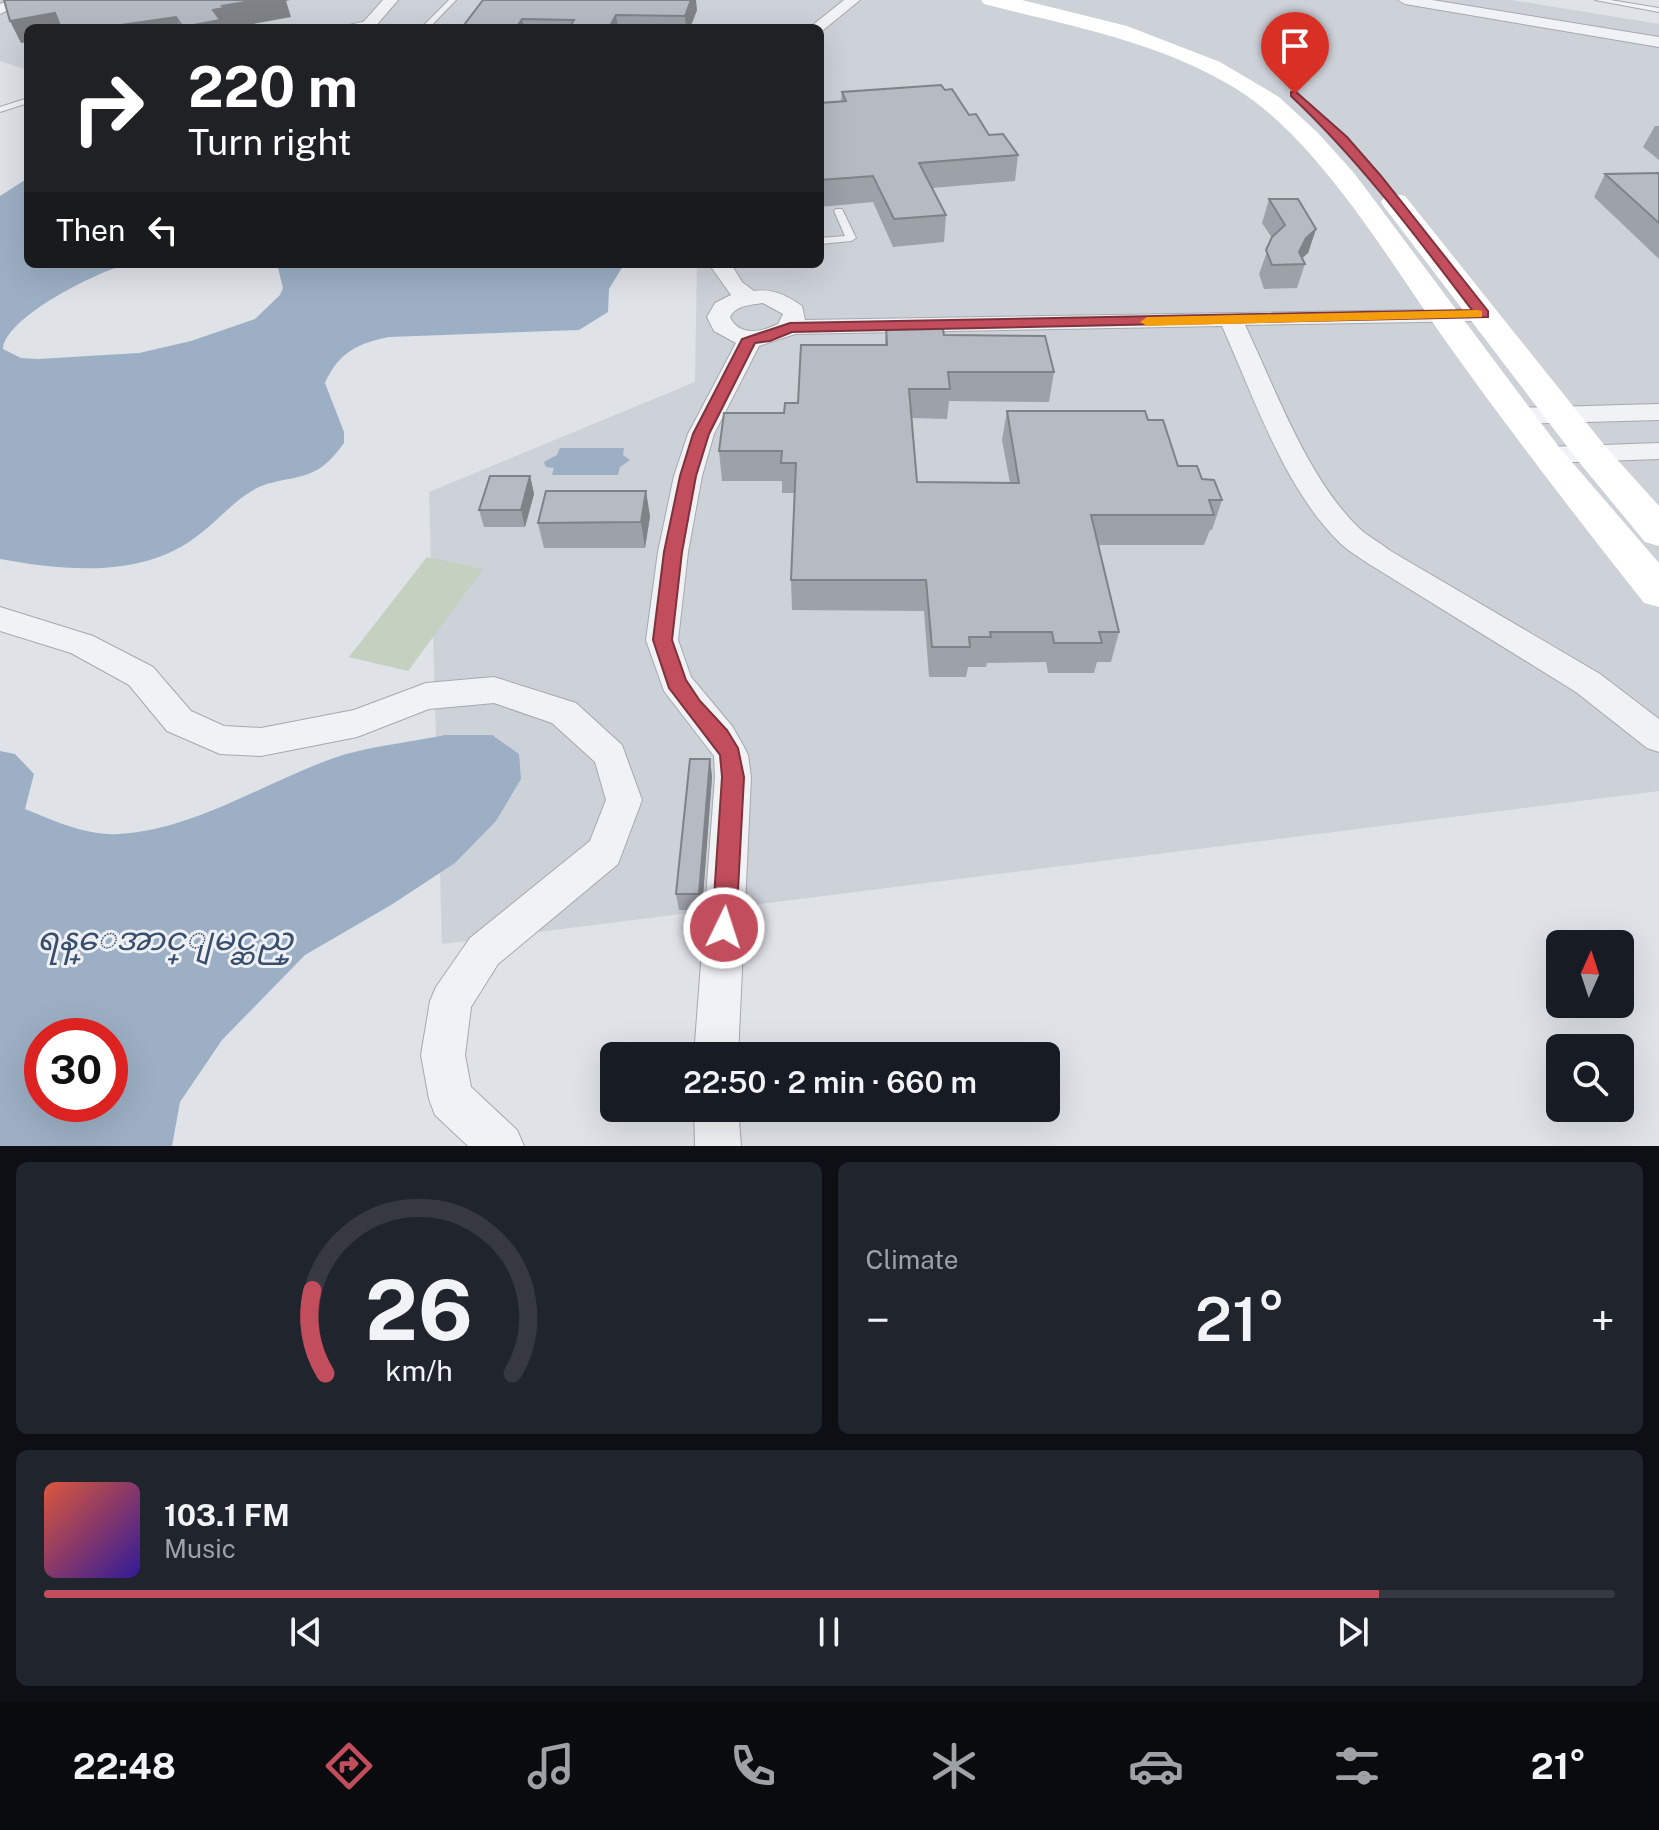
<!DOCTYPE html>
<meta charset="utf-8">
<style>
:root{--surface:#171b24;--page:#20242c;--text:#f1f3f6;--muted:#9ea1a6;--line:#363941;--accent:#c24d5c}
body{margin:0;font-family:"Public Sans","Noto Sans Myanmar",sans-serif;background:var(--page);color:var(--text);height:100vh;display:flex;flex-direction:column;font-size:30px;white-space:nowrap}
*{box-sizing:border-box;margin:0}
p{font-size:26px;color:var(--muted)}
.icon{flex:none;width:44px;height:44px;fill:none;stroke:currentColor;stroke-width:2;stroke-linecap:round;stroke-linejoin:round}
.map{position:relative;height:1146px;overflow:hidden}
.panel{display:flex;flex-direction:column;gap:16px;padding:16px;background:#0d0f14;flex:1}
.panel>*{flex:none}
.top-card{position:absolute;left:24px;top:24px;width:800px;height:244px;border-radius:12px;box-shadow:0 8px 32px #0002;background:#202124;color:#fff;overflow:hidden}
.needle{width:52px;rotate:3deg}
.tools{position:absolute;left:1546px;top:930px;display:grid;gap:16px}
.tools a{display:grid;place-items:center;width:88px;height:88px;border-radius:12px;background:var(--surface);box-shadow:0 8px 32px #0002;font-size:40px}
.speed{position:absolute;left:24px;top:1018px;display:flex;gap:16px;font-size:40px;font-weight:700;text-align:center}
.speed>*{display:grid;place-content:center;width:104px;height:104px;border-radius:50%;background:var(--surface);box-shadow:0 8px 32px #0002;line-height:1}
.speed .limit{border:12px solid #d22;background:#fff;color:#111}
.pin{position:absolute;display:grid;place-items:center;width:68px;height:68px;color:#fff;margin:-82px -34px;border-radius:50% 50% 50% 0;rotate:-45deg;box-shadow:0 0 8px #0007}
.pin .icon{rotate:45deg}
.me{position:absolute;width:88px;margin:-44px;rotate:4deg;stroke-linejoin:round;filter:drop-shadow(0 0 6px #0008)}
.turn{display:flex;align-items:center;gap:28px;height:168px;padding:0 32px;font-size:36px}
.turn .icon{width:104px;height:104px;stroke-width:2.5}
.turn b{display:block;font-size:56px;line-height:68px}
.then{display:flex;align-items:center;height:76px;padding:0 32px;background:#0003;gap:16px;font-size:30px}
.big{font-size:60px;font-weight:600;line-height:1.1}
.panel .tile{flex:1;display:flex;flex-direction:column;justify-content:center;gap:12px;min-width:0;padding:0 28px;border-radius:12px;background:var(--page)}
.panel .dial{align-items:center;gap:0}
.dial svg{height:208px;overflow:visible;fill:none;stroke:var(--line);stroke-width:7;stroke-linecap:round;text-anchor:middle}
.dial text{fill:var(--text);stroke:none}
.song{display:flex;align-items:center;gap:24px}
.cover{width:96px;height:96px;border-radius:12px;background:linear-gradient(135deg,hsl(10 70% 55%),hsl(250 70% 35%))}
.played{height:8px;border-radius:4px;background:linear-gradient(90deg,var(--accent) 85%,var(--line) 85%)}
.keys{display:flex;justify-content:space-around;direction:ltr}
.heat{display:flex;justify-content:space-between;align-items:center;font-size:44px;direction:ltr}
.panel .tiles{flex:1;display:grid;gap:16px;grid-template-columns:1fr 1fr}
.tile:last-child{grid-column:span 2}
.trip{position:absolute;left:600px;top:1042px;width:460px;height:80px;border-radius:12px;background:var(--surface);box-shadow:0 8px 32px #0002;font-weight:600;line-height:80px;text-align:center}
.menu{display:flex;height:128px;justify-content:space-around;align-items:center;background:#090b0e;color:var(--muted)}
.menu .icon{width:56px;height:56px}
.menu .on{color:var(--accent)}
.menu b{font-size:36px;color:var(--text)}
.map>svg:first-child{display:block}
</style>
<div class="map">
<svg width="1659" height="1146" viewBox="0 0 1659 1146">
<rect width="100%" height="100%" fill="#dfe2e7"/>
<polygon fill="#cdd1d8" points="0,0 1511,0 1659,24 1659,791 442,944 429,492 695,382 697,264 820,264 820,28 28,28 28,70 0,61"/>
<polygon fill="#c4d0c0" points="427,557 483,569 408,671 349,657"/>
<g fill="#9cafc4" fill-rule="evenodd">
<path d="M28,178V264H127C97,272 5,317 3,349L21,358L38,359L139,353L191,341L255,319L280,295L283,288L277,264L623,266L609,289L608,312L579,330L389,337C358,343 338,353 325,383L344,432V443C338,451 331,460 323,466C305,480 279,478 259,487C236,498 221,518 201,533C146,579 66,571 0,559V196Z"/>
<polygon points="560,448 624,448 623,455 630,460 620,467 618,475 552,475 554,468 546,467 544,462 557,455"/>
<path d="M445,735H492L519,754L521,779L496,821L455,863L391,905L305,955L222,1040L180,1102L172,1146H0V751L15,754L34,774L25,809C55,821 86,836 119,834C193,830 262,784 331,759C366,746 408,743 445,735ZM110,1036V1104H42V1036Z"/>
</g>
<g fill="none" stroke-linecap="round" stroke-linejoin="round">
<defs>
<g id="service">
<polygon points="449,0 456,0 429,28 421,28"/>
<polygon points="1595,0 1610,0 1659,8 1659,12"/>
<polygon points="371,20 373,23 351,28 336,28"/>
<polygon points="28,98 28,103 0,112 0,107"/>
<polygon points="836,209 842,209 856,238 851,241 820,244 820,238 845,236 834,211"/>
</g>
<g id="minor">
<polygon points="9,0 28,0 0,14 0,4"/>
<polygon points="383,0 398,0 374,28 358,28"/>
<polygon points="844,0 860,0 822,31 820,28 809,28"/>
<polygon points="1398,0 1432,0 1659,37 1659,47 1405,4"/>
<path d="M709,264H731L742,282L754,291C773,288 787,296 802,306L805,320L1491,309L1494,314L1491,319L1483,321L1245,325C1276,390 1307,478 1359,528C1368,537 1380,542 1389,550L1600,674L1659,719V752L1647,748L1576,692L1369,564C1359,557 1348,551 1339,542C1284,488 1253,395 1222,326L795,334L759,346L714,434L702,476L688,552L678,640L691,677L732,726L743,745L748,755L751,777L738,1056H694L715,777L714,756L664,691L646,640L658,552L674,476L688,434L736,343L714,331L707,317L715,303L731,295ZM763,303L783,314L778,324C762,332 739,337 730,317C736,305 751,305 763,303Z"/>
<polygon points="1659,404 1659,420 1518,424 1509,422 1505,416 1509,410 1518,408"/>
<polygon points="1659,443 1659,459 1546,463 1537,461 1533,455 1537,449 1546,447"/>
<polygon points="0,607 93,636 153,667 191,711 224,726 261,728 354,710 426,683 494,677 576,703 622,745 642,800 618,864 498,964 471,1007 465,1055 471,1087 517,1130 524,1146 468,1146 435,1115 429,1099 421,1055 430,1001 436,987 470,938 590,841 606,800 595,762 552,723 494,703 429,709 357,737 261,756 220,754 167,731 129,685 71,653 0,631"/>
<polygon points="694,1108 738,1108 741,1146 695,1146"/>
</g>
</defs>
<use href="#service" stroke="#a5a9b0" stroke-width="2"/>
<use href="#minor" stroke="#a5a9b0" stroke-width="2"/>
<use href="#service" fill="#f1f2f5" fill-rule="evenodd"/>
<use href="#minor" fill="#f1f2f5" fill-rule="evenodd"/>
<g fill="#fff" fill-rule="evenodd">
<path d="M981,0H1022L1127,26L1220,62L1279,97L1318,133L1354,173L1559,447L1659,563V607L1644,603C1576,517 1510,431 1447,343C1390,262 1319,140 1235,88C1158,41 1070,26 984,4Z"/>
<polygon points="1395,194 1405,196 1605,446 1659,506 1659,546 1645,542 1579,462 1385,208 1381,202 1385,196"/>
</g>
</g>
<g fill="#9da1a8">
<polygon points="483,0 697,10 690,28 464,28 464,25"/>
<polygon points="945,90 989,135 1018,155 1015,181 932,188 946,215 944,242 893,247 873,202 820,207 820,103 841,101 842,92"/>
<polygon points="1655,126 1659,126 1659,160 1643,147"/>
<polygon points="1659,173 1659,259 1594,197 1605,174"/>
<polygon points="1269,199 1316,229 1308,253 1302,258 1305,264 1297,288 1264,289 1259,274 1272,238 1262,223"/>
<polygon points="886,324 944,335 1054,372 1049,402 949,401 947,419 912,418 917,482 1010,483 1002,440 1007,411 1148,420 1178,466 1202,479 1222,500 1212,530 1210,530 1204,545 1098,545 1119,632 1111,662 1097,662 1094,673 1048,673 1046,662 987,663 986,667 968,667 966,677 929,677 924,611 792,610 791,580 794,493 782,493 782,481 722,481 719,451 784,413 885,345"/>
<polygon points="530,476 534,494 525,527 484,527 479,510"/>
<polygon points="650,516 645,548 544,548 538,523"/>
<polygon points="710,759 712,777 702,910 679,910 676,894"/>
</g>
<g fill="#7f8388">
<polygon points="257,0 290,0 286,1 291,17 231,28 183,27 222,6"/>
<polygon points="691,0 696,0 697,10 690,28 686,28 685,16"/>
<polygon points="55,13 62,28 28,28 28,42 21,43 10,21"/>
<polygon points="616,15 618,28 609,28"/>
<polygon points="176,17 181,28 100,28"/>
<polygon points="522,19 524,28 519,28 518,25"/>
<polygon points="1316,229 1308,253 1298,262 1299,252 1306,238"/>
<polygon points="530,476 534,494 525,527 521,510"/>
<polygon points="646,491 650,516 645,548 641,522"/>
<polygon points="710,760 712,777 702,910 699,894"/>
</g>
<g fill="#b6bbc3" stroke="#7f8388" stroke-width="2">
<polygon points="4,0 257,0 222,6 224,8 213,10 220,20 183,27 176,17 100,28 61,28 55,13 10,21"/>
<polygon points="483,0 691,0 685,16 616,15 609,28 569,28 574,20 522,19 518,25 464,25"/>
<polygon points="941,85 945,90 952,89 969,115 976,114 989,135 1003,134 1018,155 919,163 946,215 894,219 873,176 820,180 820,103 846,101 842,92"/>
<polygon points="1659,173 1659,223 1605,174"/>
<polygon points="1269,199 1298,199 1316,229 1306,238 1299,252 1305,264 1272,265 1266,250 1272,237 1285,225"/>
<polygon points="886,324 942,324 944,335 1045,336 1054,372 948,372 950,389 909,389 917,482 1019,483 1007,411 1145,411 1148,420 1163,420 1178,466 1197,466 1202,479 1214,480 1222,500 1209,500 1214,515 1091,515 1119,632 1099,632 1102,643 1054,643 1052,632 990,632 991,637 969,637 970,647 932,647 926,580 791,580 796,463 781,463 782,451 719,451 724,413 784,413 785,403 798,403 801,345 887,345"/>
<polygon points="490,476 530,476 521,510 479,510"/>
<polygon points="546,491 646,491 641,522 538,523"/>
<polygon points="690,759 710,759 699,894 676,894"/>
</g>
<path fill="#c24d5c" stroke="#7e323c" stroke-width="2" d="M1295,91L1347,137L1381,176L1488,311V317L792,332L770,341L755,343L709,434L696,476L682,552L672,640L686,680L700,701L727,730L738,748L744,777L736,928L732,936L724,939L715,936L712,928L722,777L720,755L669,688L653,640L664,552L680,476L693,434L742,339L790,323L1472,310C1415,235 1360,161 1291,96V92Z"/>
<polygon fill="#f59e0b" points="1477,310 1482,311 1482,317 1147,326 1140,322 1147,317"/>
<g text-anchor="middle" stroke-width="6" stroke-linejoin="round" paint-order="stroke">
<g font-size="32" font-style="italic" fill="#374e6d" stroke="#eef0f4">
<text x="165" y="950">ရန္ေအာင္ျမင္ဆည္</text>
</g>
</g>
</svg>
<div class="tools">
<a><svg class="needle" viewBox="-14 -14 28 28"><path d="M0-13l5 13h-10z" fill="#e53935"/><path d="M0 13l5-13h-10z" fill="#9ea1a6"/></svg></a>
<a><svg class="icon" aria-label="search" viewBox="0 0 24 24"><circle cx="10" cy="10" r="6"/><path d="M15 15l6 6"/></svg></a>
</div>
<div class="speed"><div class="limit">30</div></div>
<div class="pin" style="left:1295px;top:94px;background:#d93025"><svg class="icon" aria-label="arrive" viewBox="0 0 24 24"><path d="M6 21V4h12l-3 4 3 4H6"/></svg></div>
<svg class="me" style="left:724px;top:928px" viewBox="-20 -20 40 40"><circle r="17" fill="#c24d5c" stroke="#fff" stroke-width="3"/><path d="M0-11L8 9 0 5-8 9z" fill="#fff"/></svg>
<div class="trip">22:50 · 2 min · 660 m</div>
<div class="top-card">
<div class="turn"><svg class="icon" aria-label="right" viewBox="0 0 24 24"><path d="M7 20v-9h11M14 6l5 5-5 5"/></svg><div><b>220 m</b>Turn right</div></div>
<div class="then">Then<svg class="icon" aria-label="left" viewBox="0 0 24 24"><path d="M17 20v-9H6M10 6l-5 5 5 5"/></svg></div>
</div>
</div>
<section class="panel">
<div class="tiles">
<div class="tile dial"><svg viewBox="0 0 100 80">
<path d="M14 69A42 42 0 1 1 86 69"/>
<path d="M14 69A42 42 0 0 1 9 37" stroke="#c24d5c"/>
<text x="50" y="56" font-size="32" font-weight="700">26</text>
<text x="50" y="72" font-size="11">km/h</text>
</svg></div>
<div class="tile"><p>Climate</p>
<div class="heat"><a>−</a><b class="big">21°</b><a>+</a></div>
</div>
<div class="tile">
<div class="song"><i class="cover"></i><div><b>103.1 FM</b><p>Music</p></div></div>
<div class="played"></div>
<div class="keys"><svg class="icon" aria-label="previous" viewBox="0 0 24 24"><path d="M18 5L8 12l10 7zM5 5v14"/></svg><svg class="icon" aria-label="pause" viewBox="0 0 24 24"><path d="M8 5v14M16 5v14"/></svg><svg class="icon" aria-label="next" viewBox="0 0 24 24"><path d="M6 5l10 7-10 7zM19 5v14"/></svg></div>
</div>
</div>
</section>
<nav class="menu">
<b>22:48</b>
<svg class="icon on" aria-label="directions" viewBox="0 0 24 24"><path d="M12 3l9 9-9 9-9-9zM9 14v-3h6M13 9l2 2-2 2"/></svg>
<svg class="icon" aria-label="music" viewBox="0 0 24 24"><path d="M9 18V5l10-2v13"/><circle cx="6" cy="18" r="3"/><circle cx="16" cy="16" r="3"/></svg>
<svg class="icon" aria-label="phone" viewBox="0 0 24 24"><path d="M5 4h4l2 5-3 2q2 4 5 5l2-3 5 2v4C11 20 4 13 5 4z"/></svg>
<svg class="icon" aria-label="climate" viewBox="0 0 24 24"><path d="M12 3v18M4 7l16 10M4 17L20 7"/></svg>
<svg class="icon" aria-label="car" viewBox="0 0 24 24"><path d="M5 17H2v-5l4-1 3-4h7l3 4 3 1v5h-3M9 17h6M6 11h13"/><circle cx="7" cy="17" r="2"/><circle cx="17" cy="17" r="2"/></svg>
<svg class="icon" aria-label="filters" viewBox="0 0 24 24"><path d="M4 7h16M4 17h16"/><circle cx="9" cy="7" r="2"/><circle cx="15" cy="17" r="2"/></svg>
<b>21°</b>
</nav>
